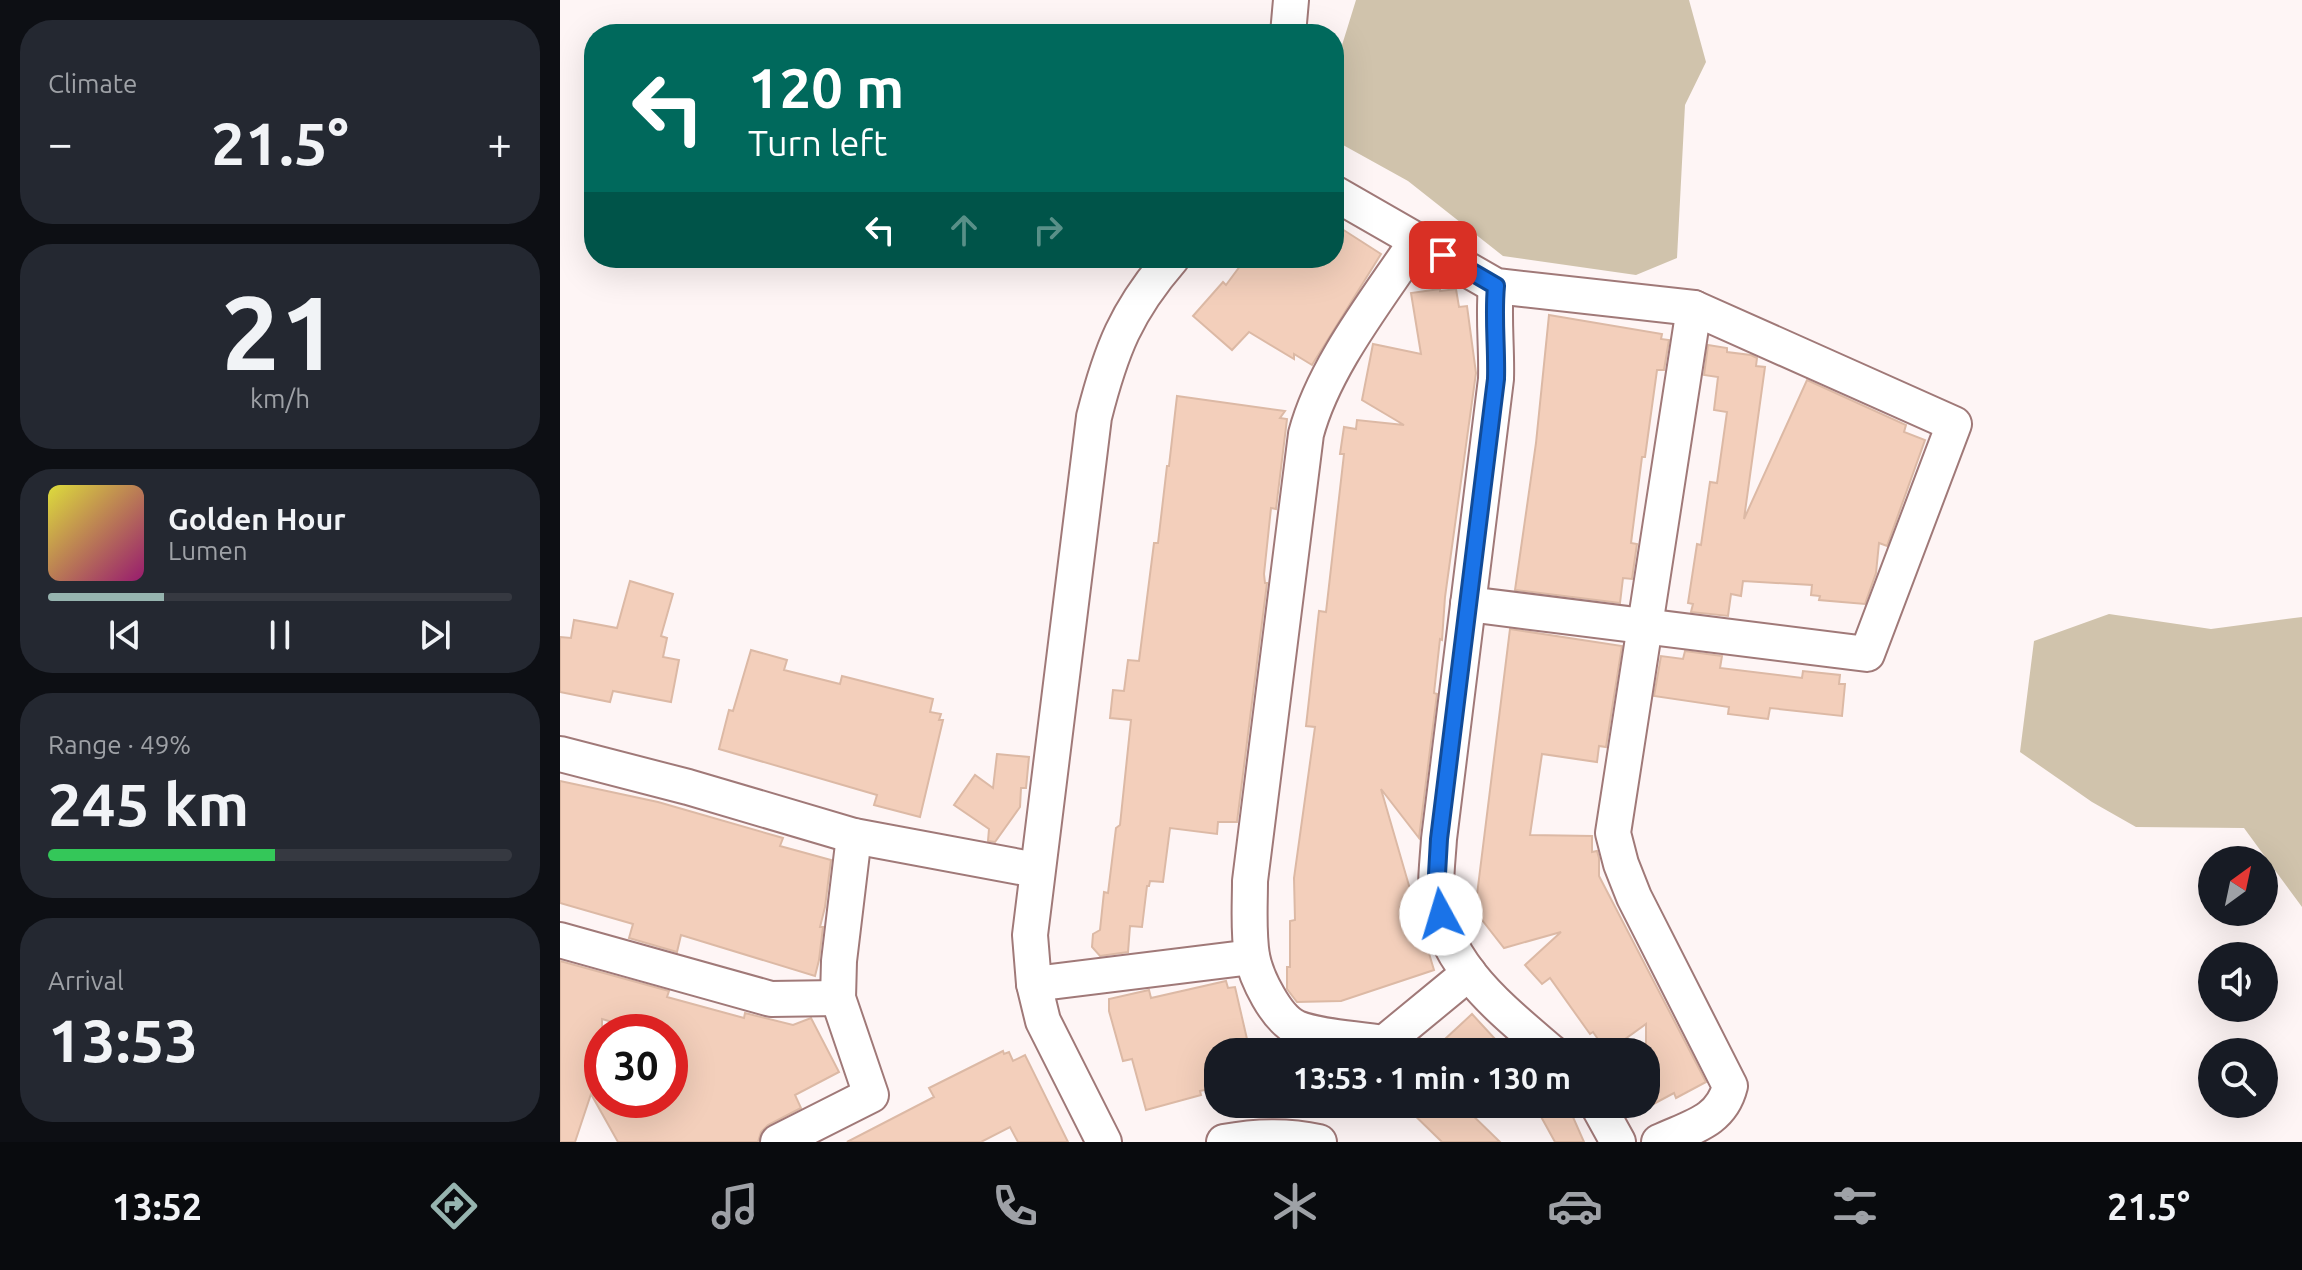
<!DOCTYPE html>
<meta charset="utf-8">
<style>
:root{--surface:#171b24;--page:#242831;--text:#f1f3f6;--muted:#9ea1a6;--line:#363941;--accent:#96b4af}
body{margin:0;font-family:Ubuntu,sans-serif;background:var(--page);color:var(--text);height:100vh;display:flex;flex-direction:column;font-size:30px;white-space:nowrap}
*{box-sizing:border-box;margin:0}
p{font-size:26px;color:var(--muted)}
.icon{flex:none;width:44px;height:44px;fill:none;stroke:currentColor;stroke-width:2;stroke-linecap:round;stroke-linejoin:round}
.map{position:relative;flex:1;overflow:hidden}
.panel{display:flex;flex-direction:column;gap:20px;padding:20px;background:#0d0f14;width:560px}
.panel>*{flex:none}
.guide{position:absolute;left:24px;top:24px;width:760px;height:244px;border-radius:32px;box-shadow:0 8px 32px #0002;background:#00695c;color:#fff;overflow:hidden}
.needle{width:52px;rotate:33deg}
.tools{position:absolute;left:1638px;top:846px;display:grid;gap:16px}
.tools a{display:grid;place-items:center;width:80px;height:80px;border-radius:50%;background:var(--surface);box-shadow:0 8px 32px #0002;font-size:40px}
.speed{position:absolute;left:24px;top:1014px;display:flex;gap:16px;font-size:40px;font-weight:700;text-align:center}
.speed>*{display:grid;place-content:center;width:104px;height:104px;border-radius:50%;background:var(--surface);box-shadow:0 8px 32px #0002;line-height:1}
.speed .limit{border:12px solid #d22;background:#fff;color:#111}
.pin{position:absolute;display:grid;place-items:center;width:68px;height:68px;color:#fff;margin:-34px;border-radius:16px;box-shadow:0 4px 12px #0006}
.me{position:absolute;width:88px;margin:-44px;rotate:354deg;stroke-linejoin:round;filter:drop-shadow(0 0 6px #0008)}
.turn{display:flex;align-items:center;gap:28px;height:168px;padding:0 32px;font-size:36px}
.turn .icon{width:104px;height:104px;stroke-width:2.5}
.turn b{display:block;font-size:56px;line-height:68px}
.lanes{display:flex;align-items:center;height:76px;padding:0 32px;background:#0003;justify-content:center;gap:40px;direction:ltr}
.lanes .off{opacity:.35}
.big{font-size:60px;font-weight:700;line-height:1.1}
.panel .widget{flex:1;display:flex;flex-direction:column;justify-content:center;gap:12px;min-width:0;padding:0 28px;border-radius:32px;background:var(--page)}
.panel .dial{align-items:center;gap:0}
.dial b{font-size:104px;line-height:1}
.song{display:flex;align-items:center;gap:24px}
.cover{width:96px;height:96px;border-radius:12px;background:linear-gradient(135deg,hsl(60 70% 55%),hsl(320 70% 35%))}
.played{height:8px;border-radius:4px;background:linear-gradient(90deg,var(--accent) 25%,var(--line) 25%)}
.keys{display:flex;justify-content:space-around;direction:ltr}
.heat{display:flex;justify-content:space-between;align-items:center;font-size:44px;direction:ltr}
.charge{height:12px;border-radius:6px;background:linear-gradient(90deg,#34c759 49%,var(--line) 0)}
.trip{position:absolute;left:644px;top:1038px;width:456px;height:80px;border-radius:32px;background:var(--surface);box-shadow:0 8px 32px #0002;font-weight:700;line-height:80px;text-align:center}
.dock{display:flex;height:128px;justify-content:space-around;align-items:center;background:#090b0e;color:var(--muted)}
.dock .icon{width:56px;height:56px}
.dock .active{color:var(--accent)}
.dock b{font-size:36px;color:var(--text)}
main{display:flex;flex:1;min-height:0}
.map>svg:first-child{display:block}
</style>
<main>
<section class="panel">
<div class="widget"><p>Climate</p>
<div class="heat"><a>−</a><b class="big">21.5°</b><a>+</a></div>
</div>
<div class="widget dial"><b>21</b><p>km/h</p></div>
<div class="widget">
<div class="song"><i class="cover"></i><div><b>Golden Hour</b><p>Lumen</p></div></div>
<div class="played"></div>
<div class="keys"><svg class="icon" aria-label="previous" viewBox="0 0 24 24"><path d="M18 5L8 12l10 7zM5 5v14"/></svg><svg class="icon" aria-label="pause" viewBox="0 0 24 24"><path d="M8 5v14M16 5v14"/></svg><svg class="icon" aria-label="next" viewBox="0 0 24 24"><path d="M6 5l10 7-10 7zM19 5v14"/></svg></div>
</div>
<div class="widget"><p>Range · 49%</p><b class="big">245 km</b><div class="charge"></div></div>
<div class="widget"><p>Arrival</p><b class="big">13:53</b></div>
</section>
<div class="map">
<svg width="1742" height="1142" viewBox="0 0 1742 1142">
<rect width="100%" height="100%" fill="#fef5f5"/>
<g fill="#d0c3ac">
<polygon points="796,0 1129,0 1146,62 1125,105 1117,258 1076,275 943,256 848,181 774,140 774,71"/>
<polygon points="1549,614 1651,629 1742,617 1742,907 1684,828 1576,827 1532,802 1460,752 1474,641"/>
</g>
<g fill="#f3cfbb" stroke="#dcb9a5" stroke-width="2" fill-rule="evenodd">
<polygon points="782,229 821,254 752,365 734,354 734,359 689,332 672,350 633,316 663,282 666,285 686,258 774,258 774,240"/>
<polygon points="880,289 880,291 896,289 899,307 907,306 916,373 885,597 882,640 880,639 874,693 877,694 859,838 821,789 852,896 848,934 862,930 874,970 781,1001 737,1002 727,989 727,967 730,967 730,921 735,920 734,878 755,727 746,726 759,611 766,612 784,454 780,454 784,427 796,429 797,420 844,425 802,400 813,344 861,354 851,293"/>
<polygon points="989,315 1102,334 1101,339 1109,340 1104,370 1097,370 1085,457 1082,457 1071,543 1077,544 1072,579 1063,578 1060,603 955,590 976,443"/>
<polygon points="1148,345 1167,348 1167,352 1191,355 1197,358 1196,366 1205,367 1184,519 1247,380 1346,425 1344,432 1365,440 1327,546 1319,543 1316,573 1305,604 1259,600 1260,596 1251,595 1252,585 1183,581 1181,596 1171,594 1168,616 1131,612 1133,604 1128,603 1137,544 1141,545 1150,482 1157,483 1167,412 1154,410 1158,377 1144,375"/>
<polygon points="617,396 725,411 720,418 727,419 716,509 711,508 704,574 705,583 707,583 677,822 658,822 657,834 610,828 603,882 590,881 589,886 587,886 582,927 570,926 568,952 540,956 532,947 533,934 540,930 544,892 548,893 556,828 560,825 571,720 550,718 553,690 564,691 568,660 579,661 594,543 598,543 607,466 609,466"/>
<polygon points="70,581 113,594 101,636 107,638 103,657 119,660 111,702 53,691 50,702 0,692 0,637 11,638 14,620 57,628"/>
<polygon points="950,629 1062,646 1046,747 1039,746 1037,762 982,754 970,835 1032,836 1032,852 1037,851 1039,858 1039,876 1146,1082 1116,1098 1114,1093 1086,1108 1086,1024 1047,1052 1033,1032 1030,1034 990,978 982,984 965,965 1001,932 944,948 915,911"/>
<polygon points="191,650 227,660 224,670 280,684 282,676 373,699 370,712 381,714 379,720 383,720 360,817 314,805 317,795 159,749 169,710 173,711"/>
<polygon points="1125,651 1162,656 1160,668 1242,678 1243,671 1280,675 1279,684 1285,684 1282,716 1210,708 1208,719 1168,714 1169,707 1094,696 1101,656 1123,659"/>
<polygon points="437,754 469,757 466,788 461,788 460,807 435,842 428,841 429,829 394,805 415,775 433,788"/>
<polygon points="0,781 98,802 223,838 220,846 271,860 265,907 260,927 263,927 259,960 255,976 121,935 117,952 69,938 73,924 0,903"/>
<path d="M0,961L109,991L107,997L184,1018L185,1013L233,1025L251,1018L279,1072L235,1095L241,1108L208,1125L201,1132L198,1142H58L31,1094L15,1142H0ZM42,1019L86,1032H110V1100H42Z"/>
<polygon points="666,981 668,988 675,987 690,1052 658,1052 658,1087 640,1091 641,1095 586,1110 572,1059 563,1061 549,1011 549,999 589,990 591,998"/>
<polygon points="912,1014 947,1052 871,1052"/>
<polygon points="443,1051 444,1054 449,1052 453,1061 465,1055 508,1142 458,1142 450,1127 421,1142 287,1142 374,1097 369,1088"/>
<polygon points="843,1104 901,1104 940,1142 882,1142"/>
<polygon points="974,1104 1000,1104 1013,1117 1024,1142 995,1142"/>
</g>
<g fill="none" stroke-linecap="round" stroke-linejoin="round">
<defs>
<g id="minor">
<polyline points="728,34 731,0"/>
<polyline points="774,193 936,286 1134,308 1394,424 1307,654 908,604"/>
<path d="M857,240C818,299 764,366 746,434L690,881C690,905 688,931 692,956C696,977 716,1019 737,1028C763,1038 796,1038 824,1043L909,973"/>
<path d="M936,286C933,317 937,348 936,379L879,839C878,855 876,872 876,889C878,961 941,1009 991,1052"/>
<polyline points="0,754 128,787 294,836 476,870"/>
<polyline points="0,940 211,999 278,998"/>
<polyline points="474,984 692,957"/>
<polyline points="1037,1104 1058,1142"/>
<polyline points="218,1142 311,1095 278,998 279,961 294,836"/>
<path d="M544,1142L483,1021L474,984L470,935L534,417C551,350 566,311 612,258"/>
<path d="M664,1142C696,1136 727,1135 759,1142"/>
<path d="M1099,1142C1131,1127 1161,1122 1170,1086L1074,897L1061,864L1053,833L1134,308"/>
</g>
</defs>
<use href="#minor" stroke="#a07978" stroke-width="38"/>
<use href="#minor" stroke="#fff" stroke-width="34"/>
</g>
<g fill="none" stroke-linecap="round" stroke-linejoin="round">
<defs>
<path id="route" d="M881,914L876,892L879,839L936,379C937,348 933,317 936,286L883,255"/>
</defs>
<use href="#route" stroke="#114b97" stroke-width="20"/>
<use href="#route" stroke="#1a73e8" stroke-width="14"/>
</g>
</svg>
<div class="tools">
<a><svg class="needle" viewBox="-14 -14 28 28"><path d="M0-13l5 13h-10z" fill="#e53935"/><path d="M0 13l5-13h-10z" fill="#9ea1a6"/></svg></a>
<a><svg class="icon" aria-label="sound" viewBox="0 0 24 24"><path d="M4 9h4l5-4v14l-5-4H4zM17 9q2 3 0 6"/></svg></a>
<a><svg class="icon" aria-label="search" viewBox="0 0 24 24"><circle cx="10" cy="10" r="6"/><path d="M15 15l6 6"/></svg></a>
</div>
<div class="speed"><div class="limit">30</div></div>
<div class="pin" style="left:883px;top:255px;background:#d93025"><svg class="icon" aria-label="arrive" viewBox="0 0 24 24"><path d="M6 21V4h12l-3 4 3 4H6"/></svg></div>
<svg class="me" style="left:881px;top:914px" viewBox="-20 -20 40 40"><circle r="19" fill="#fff"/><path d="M0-13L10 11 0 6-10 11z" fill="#1a73e8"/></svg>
<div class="trip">13:53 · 1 min · 130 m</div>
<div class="guide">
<div class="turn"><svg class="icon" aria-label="left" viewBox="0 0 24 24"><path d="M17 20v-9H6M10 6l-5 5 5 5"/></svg><div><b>120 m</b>Turn left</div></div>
<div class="lanes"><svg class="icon" aria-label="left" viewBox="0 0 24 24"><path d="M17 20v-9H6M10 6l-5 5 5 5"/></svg><svg class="icon off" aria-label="ahead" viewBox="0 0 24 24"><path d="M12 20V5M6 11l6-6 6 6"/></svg><svg class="icon off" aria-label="right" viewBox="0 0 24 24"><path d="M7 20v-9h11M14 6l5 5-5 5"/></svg></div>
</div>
</div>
</main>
<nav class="dock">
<b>13:52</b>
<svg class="icon active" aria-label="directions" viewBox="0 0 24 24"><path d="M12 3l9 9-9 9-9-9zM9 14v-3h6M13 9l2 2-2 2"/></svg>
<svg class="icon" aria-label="music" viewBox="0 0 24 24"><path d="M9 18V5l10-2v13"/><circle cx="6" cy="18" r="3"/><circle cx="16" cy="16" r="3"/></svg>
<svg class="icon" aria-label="phone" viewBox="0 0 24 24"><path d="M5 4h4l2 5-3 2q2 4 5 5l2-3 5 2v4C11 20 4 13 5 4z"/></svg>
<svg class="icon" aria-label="climate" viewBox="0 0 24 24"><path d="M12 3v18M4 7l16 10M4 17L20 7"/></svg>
<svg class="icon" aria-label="car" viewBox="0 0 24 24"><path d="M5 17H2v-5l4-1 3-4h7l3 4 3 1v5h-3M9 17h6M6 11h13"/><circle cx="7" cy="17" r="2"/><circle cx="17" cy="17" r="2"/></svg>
<svg class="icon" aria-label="filters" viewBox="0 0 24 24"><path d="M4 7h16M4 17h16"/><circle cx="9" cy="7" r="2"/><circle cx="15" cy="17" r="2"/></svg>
<b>21.5°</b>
</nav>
